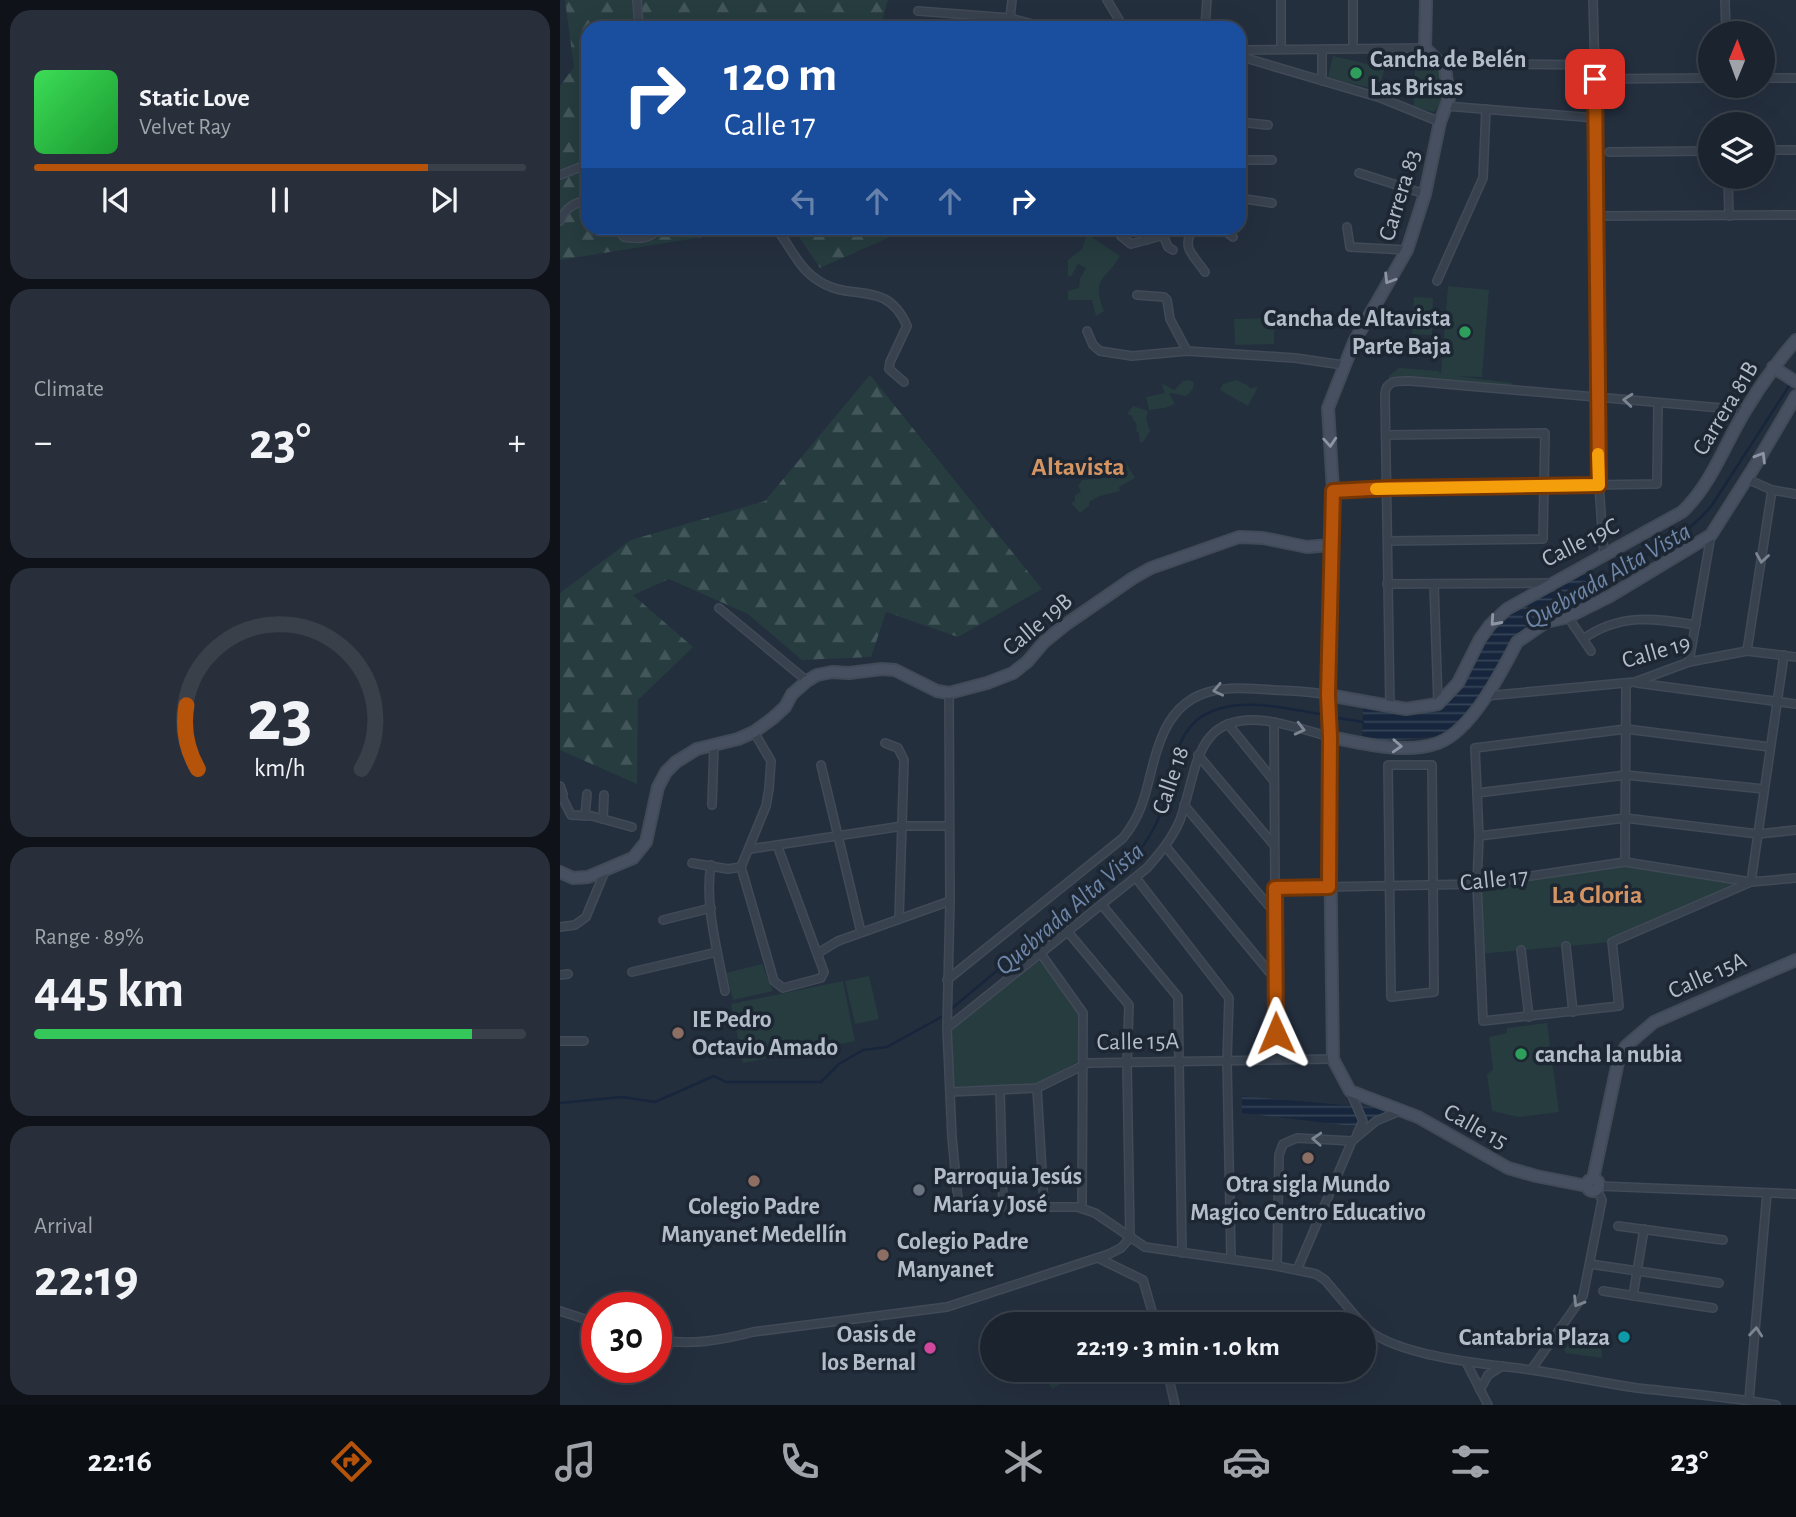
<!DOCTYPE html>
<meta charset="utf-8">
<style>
:root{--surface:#1b232e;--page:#282f3a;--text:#f1f3f6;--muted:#a0a4aa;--line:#39404a;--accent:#b45309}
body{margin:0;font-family:"Alegreya Sans",sans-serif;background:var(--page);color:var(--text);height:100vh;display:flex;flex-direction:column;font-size:26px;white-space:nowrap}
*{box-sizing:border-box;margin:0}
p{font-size:23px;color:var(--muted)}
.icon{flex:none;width:38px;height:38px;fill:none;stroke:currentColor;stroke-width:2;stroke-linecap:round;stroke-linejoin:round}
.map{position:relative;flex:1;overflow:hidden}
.details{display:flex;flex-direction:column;gap:10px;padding:10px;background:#0f1319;width:560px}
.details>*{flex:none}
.hud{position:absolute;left:21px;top:21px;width:665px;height:214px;border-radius:21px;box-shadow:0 7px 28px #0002,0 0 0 2px var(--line);background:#1a4fa0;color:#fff;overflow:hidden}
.needle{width:46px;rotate:1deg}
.buttons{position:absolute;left:1138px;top:21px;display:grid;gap:14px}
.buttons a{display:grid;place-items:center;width:77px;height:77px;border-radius:50%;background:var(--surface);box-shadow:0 7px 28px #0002,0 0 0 2px var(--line);font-size:35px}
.speed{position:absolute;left:21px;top:1292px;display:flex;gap:14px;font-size:35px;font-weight:700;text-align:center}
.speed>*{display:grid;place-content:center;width:91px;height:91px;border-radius:50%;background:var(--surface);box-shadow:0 7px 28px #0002,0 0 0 2px var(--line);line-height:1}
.speed .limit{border:10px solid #d22;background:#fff;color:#111}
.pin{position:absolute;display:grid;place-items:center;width:60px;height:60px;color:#fff;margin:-30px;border-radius:14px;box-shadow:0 4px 10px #0006}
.me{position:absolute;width:77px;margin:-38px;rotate:359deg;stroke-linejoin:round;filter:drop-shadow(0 0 5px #0008)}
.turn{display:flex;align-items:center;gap:24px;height:147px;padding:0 28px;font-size:32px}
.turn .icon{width:91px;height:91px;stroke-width:2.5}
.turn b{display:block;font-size:49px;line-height:60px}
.lanes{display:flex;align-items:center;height:66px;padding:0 28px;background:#0003;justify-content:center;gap:35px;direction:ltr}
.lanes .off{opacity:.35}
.big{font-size:52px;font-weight:700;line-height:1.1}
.details .widget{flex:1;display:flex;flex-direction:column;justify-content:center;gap:10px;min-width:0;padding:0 24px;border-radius:21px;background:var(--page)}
.details .dial{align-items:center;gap:0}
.dial svg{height:182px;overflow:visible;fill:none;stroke:var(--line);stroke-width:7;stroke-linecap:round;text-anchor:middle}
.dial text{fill:var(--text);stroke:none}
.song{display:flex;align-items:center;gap:21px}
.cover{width:84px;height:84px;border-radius:10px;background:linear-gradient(135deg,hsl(130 70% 55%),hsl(130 70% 35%))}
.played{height:7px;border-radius:4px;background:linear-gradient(90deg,var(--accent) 80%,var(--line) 80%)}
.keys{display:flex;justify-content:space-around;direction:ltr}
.heat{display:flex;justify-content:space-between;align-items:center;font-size:38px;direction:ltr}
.charge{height:10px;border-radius:5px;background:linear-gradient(90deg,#34c759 89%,var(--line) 0)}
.trip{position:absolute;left:420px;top:1312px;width:396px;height:70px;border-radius:35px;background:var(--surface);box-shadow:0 7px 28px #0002,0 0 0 2px var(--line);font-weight:700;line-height:70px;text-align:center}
.dock{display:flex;height:112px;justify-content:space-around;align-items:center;background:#0b0e12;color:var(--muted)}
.dock .icon{width:49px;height:49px}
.dock .on{color:var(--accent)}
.dock b{font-size:32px;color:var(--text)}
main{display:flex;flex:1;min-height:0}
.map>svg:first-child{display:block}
</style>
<main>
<section class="details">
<div class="widget">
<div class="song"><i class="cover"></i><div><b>Static Love</b><p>Velvet Ray</p></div></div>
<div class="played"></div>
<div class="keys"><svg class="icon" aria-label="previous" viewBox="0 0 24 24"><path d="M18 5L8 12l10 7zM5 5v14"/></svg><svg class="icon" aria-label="pause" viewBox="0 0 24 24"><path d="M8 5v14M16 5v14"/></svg><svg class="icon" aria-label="next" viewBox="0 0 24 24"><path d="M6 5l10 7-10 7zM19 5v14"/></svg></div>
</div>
<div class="widget"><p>Climate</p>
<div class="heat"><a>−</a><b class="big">23°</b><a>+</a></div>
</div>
<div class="widget dial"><svg viewBox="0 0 100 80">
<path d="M14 69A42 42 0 1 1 86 69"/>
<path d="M14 69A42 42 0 0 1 9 41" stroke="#b45309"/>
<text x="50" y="56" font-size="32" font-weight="700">23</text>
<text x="50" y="72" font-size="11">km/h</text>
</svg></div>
<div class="widget"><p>Range · 89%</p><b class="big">445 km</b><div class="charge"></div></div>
<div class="widget"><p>Arrival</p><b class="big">22:19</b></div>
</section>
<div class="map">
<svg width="1236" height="1405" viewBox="0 0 1236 1405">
<defs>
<pattern id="forest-firs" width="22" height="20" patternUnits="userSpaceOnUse" patternTransform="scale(1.75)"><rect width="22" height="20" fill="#263c3f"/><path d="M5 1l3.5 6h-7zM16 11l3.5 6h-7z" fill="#435659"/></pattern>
<pattern id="water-rules" width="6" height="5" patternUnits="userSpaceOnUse" patternTransform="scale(1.75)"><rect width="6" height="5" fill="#17263c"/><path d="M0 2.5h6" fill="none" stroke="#364457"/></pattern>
</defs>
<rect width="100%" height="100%" fill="#242f3e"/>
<g fill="#263c3f">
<polygon points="773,56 825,68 819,90 768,78"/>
<path d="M864,57C886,69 890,93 874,112L854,107L855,59Z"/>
<path d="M527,234L560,256C545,281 531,278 544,311L536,316L532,300H508V291L519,288L520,279L526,268L518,264L511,276H508V260L522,249Z"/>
<polygon points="888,286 929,290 922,377 896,376 952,383 953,386 958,386 958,390 829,380 829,376 839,368 878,371 881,374"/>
<polygon points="854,297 873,298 872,335 852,334"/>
<polygon points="714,318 714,344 675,345 674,319"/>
<polygon points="630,380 634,383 633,389 626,396 609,393 615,404 605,408 589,410 586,397 605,393 601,383 614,390 623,381"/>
<polygon points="676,380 687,385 690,388 698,387 688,406 660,390 663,384"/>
<polygon points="573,406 588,411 586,419 590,431 583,442 580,443 579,433 576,431 577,424 572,418 573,416 567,414"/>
<polygon points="565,461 575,478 559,487 560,491 540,496 529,502 529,506 520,513 511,503 515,501 515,496 521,491 518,486 522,480 545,478 562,471 560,463"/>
<polygon points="1065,862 1191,882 1052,942 919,954 917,884"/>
<polygon points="479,961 519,1011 519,1061 476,1084 440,1088 394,1088 391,1030"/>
<polygon points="202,964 213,991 173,1000 166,973"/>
<polygon points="309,976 319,1019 295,1024 285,981"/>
<polygon points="283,981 295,1041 183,1063 171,1004"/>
<polygon points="987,1023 999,1112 959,1117 932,1111 927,1074 933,1070 929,1037 947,1033 947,1028"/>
<polygon points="1021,1331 1040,1334 1042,1358 1006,1353 1004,1349"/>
<polygon points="494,1370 516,1370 518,1374 492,1389 485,1376"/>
</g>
<g fill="url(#forest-firs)">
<polygon points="5,0 328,0 320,28 28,28 28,228 181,228 174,232 0,260 0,86 14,67"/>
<polygon points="233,228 350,228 260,268"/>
<polygon points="310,375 482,589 398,637 326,612 311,657 242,660 188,614 109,579 73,595 133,647 78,700 77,784 0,750 0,593 71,540 205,501"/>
</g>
<g fill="url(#water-rules)">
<polygon points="1017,565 1050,596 986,622 953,649 892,735 802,743 803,703 872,706 898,683 930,625"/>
<polygon points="682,1096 841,1110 809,1128 682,1113"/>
</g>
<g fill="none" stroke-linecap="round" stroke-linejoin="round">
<g stroke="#17263c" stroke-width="2.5">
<path d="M1034,581C1075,560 1123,542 1152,505L1231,383"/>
<polyline points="772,717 803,722"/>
<path d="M390,1010L577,853C602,825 608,790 617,754C634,685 714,706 765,715"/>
<polyline points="0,1103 62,1097 95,1102 154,1076 166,1082 261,1082 279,1064 303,1050 327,1047 385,1015"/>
</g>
<defs>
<g id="street">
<polyline points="77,0 79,28"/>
<polyline points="452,0 450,18 487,28"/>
<polyline points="547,0 564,28"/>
<polyline points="793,0 793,49"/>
<polyline points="1033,0 1037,153 1039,485 1044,556"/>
<polyline points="1165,0 1166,33"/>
<polyline points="358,11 450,18"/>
<polyline points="645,28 647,0"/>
<polyline points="721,49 721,0"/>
<polyline points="762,49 762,81"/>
<polyline points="679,50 865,48"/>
<polyline points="679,56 821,98 880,122"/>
<polyline points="950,64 1035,65"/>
<polyline points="1202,78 1236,78"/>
<polyline points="1035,79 1150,78"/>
<polyline points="886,106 1036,118"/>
<polyline points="679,122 708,125"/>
<polyline points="1202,150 1236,150"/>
<polyline points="1049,152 1150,151"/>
<polyline points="679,160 712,160"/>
<polyline points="799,173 865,194"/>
<polyline points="0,175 28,164"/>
<polyline points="1168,177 1169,216"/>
<polyline points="679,198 712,203"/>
<polyline points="1037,216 1236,215"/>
<path d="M0,221C6,207 14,203 28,200"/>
<polyline points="787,227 790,247 847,250"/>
<path d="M57,228L64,237C76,239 91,240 98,228"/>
<path d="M216,228C229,244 238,267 256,279C290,304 326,277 347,326L330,362L329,369L344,382"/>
<polyline points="564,228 561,236 571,244 604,235"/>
<polyline points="600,228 608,247 613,250"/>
<path d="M633,228C621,249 633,254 645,272"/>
<polyline points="661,228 673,237"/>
<polyline points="563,231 575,232 584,228 587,240"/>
<polyline points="877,281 923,178 926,109"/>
<polyline points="577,295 604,297 607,300 610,319 627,351"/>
<polyline points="527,331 533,345 540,351 572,356 627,351 735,358 783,365"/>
<polyline points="826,435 985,433 983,539 828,541"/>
<polyline points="1187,479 1212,490 1236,494"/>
<polyline points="773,491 828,488 1097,484 1098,403"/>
<polyline points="827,584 991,583"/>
<polyline points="874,584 878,704"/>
<polyline points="159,608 247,681"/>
<polyline points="1008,617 1031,651"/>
<path d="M1023,639C1060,613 1093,618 1136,625"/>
<polyline points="1187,651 1212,490"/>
<polyline points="1129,662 1151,535"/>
<polyline points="1077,683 1236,704"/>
<polyline points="389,693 390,901 387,1028 392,1137 398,1201 408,1207 517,1207 535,1213 585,1247 717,1266 756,1274 765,1280 803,1325"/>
<polyline points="925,696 1075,682 1129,662 1187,651 1236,657"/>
<path d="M830,708L825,394C826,379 840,381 851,381L1185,410"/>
<polyline points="714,722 716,1059"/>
<polyline points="668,724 714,781"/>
<polyline points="194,732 211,761 209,789 206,806 181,867 214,981 223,988 261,978 264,972 217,845"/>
<polyline points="325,743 338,748 344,760 339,919"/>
<polyline points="1210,747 1066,729 915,748 919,836 917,884 923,1021 1059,1006 1052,942 1191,882 1224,655"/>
<polyline points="638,755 714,845"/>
<polyline points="261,765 301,932"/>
<polygon points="828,765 872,765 874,992 831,997"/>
<polyline points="0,786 3,794 2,797 11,815 32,816 72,827"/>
<polyline points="917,793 1066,775 1204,789"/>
<polyline points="152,805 154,745"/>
<polyline points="624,805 714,912"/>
<polyline points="25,816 27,794"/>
<polyline points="43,819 44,795"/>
<polyline points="919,836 1065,818 1198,834 1236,830"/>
<polyline points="606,847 715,979"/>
<polyline points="190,849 343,826 389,826"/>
<polyline points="1065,862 1066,683"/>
<polyline points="132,863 168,869 181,867"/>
<path d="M151,865C144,902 158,954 165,991"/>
<polyline points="576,878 669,998 667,1061 671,1259"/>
<polyline points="715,888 917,884 1065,862 1191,882 1236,878"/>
<polyline points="542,905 618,997 622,1253"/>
<polyline points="103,920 151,908"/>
<polyline points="0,927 15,925 26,917 45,871"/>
<polyline points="508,932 569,1005 567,1063 570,1238"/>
<polyline points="1006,946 1013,1012"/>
<polyline points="961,950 969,1017"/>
<polyline points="258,953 278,941 390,901"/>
<polyline points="481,954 523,1013 522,1208"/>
<polyline points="72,972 157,952"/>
<polyline points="0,975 8,974"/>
<path d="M387,980L563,838C590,804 586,777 601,739C622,684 665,686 714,690C732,691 750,691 768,695"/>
<path d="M387,1028L587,868C600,853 612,839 620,820C638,771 633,711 707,721C728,724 749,731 770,737"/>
<polyline points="0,1041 24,1041"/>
<polyline points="477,1088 484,1205"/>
<polyline points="440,1091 443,1206"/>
<polyline points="790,1091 803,1121 797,1134"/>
<polyline points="390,1092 477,1088 528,1063 773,1059"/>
<polyline points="1039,1186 1236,1194"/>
<polyline points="1058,1226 1163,1240"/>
<polyline points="538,1258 583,1280 596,1325"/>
<polyline points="1030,1264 1159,1283"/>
<polyline points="717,1266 719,1155 723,1144 737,1138 792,1141"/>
<polyline points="737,1270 792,1141 816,1121 840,1111"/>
<polyline points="1043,1291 1153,1308"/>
<polyline points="1073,1296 1084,1229"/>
<polyline points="0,1311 37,1323"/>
<path d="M803,1325C832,1357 929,1364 972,1370C1007,1375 1042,1383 1077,1388C1124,1393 1170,1397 1216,1405"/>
<path d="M96,1340C133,1345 158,1341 193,1332L387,1307L549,1254L561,1248L570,1238"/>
<polyline points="906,1362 928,1405"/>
<polyline points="607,1370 615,1405"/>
<polyline points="971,1370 1023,1296 1042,1200 1037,1190"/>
<polyline points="920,1390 928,1375 942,1366"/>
<polyline points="1189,1400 1207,1193"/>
</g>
<g id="secondary">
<polyline points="866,0 865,48 885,68 889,98 880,122 865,194 847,250 794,342 768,408 773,491 768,695 773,1059 790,1091 858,1117 948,1168 976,1176 1027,1186"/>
<polyline points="1213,367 1236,382"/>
<path d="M768,695L846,709L878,704L898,683L920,639L930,625L947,609L1122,512C1151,485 1165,444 1185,411C1200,386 1217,362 1236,340"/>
<path d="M770,737C802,743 845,755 878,743C911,731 941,673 957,642L986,622L1008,617L1050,596L1151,535L1196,464L1236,396"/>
<polyline points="0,872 13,878 28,877 73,858 86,842 98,787 106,772 116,762 137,749 178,739 194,732 213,718 225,707 232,694 247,681 257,675 272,672 289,673 322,669 335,670 377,691 389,693 427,683 453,673 468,661 484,642 505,625 573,578 591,568 679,537 703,538 747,547 771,545"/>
<circle cx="1033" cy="1185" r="6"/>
<polyline points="1033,1179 1058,1062 1066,1046 1094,1022 1236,960"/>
</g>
</defs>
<use href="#street" stroke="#414a57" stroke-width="10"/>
<use href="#secondary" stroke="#414a57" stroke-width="14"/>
<use href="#street" stroke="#38414e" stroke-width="7"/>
<use href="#secondary" stroke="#465061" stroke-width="10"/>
</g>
<defs><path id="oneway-chevron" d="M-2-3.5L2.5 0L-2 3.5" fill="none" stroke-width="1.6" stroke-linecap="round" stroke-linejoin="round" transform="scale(1.75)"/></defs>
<g stroke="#8e96a5">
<use href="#oneway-chevron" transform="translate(829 279) rotate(122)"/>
<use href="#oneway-chevron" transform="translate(770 442) rotate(86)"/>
<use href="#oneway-chevron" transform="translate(1201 457) rotate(-59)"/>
<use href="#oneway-chevron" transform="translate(935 621) rotate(132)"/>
<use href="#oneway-chevron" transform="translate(837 746) rotate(3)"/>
</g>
<g stroke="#7c8592">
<use href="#oneway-chevron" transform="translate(1068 400) rotate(-175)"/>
<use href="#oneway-chevron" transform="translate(1202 558) rotate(99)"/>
<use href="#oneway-chevron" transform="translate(658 690) rotate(168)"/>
<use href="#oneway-chevron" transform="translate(740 729) rotate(14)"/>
<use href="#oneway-chevron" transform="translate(757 1139) rotate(-177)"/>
<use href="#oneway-chevron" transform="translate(1018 1302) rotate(121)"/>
<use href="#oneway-chevron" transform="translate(1196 1332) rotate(-85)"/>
</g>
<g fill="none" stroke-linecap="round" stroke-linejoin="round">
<defs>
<polyline id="route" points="716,1033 715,888 769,887 770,737 768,695 773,491 828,488 1039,485 1035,79"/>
</defs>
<use href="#route" stroke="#753606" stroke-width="18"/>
<use href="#route" stroke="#b45309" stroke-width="12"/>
<polyline stroke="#f59e0b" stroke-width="12" points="816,489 1039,485 1038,454"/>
</g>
<g fill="#2e9e5b" stroke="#1d2633" stroke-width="2.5">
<circle cx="796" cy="73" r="7"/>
<circle cx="905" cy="332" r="7"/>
<circle cx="961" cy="1054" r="7"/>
</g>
<g fill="#8d6e63" stroke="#1d2633" stroke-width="2.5">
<circle cx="118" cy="1033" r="7"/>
<circle cx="748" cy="1158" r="7"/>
<circle cx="194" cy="1181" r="7"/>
<circle cx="323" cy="1255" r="7"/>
</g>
<circle fill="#6b7280" stroke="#1d2633" stroke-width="2.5" cx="359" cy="1190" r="7"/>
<circle fill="#0f9aa8" stroke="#1d2633" stroke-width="2.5" cx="1064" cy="1337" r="7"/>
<circle fill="#d1479c" stroke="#1d2633" stroke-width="2.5" cx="370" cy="1348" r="7"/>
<g text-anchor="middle" stroke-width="7" stroke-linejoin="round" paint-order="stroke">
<g font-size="24" font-weight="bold" fill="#b4bcc9" stroke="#1d2633" text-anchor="start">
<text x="810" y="67">Cancha de Belén<tspan x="810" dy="28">Las Brisas</tspan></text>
<text x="891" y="326" text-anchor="end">Cancha de Altavista<tspan x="891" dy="28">Parte Baja</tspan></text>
<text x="132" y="1027">IE Pedro<tspan x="132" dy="28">Octavio Amado</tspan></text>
<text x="975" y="1062">cancha la nubia</text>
<text x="373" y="1184">Parroquia Jesús<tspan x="373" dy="28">María y José</tspan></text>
<text x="748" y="1192" text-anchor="middle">Otra sigla Mundo<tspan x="748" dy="28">Magico Centro Educativo</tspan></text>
<text x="194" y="1214" text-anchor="middle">Colegio Padre<tspan x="194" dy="28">Manyanet Medellín</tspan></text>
<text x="337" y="1249">Colegio Padre<tspan x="337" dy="28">Manyanet</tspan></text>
<text x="356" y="1342" text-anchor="end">Oasis de<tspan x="356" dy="28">los Bernal</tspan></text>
<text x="1050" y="1345" text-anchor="end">Cantabria Plaza</text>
</g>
<g font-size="24" fill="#b4bcc9" stroke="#1d2633">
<text transform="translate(839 195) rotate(-73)" y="8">Carrera 83</text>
<text transform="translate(1165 408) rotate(-59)" y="8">Carrera 81B</text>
<text transform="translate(1020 542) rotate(-26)" y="8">Calle 19C</text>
<text transform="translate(477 624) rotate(-40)" y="8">Calle 19B</text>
<text transform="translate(1096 651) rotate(-16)" y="8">Calle 19</text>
<text transform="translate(610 780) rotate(-71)" y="8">Calle 18</text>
<text transform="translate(934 879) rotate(-6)" y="8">Calle 17</text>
<text transform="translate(1147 975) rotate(-24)" y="8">Calle 15A</text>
<text transform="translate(578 1041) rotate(-1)" y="8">Calle 15A</text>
<text transform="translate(916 1126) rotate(29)" y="8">Calle 15</text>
</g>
<g font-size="26" font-weight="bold" fill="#d59563" stroke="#1d2633">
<text x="518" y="475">Altavista</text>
<text x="1037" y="903">La Gloria</text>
</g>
<g font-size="26" font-style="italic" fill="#6d86a8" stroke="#1d2633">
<text transform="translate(1047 575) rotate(-30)" y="9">Quebrada Alta Vista</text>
<text transform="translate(509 908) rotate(-41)" y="9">Quebrada Alta Vista</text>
</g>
</g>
</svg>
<div class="buttons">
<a><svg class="needle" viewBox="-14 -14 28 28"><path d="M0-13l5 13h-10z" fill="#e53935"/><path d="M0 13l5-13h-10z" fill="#a0a4aa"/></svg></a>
<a><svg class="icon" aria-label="layers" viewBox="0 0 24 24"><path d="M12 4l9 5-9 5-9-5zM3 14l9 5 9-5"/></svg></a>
</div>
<div class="speed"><div class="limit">30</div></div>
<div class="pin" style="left:1035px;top:79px;background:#d93025"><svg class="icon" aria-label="arrive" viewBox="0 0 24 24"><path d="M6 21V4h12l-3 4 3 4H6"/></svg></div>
<svg class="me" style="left:716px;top:1033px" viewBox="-20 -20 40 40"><path d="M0-17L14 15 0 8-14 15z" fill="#b45309" stroke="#fff" stroke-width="4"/></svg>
<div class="trip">22:19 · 3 min · 1.0 km</div>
<div class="hud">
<div class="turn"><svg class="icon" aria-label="right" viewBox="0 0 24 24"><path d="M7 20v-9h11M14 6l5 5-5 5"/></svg><div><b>120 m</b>Calle 17</div></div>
<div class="lanes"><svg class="icon off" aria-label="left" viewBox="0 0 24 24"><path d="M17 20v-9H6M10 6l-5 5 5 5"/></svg><svg class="icon off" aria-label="ahead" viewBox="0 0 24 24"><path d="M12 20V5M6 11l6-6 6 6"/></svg><svg class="icon off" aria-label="ahead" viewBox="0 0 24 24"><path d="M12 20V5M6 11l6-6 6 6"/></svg><svg class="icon" aria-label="right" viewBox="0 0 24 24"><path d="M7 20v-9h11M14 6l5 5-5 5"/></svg></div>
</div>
</div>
</main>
<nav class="dock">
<b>22:16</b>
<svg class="icon on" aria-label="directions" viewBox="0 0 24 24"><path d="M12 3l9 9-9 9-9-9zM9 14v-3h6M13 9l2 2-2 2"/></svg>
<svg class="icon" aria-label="music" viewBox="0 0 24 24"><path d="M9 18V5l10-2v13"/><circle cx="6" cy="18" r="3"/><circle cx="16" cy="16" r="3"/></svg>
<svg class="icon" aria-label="phone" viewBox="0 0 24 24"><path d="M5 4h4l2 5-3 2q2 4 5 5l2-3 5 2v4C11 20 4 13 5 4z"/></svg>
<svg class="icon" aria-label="climate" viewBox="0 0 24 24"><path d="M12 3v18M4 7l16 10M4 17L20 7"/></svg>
<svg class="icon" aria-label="car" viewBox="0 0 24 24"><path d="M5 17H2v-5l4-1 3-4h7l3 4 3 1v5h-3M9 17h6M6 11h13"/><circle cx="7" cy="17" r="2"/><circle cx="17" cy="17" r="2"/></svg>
<svg class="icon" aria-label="filters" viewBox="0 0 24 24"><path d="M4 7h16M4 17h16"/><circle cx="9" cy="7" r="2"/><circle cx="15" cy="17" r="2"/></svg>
<b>23°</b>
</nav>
